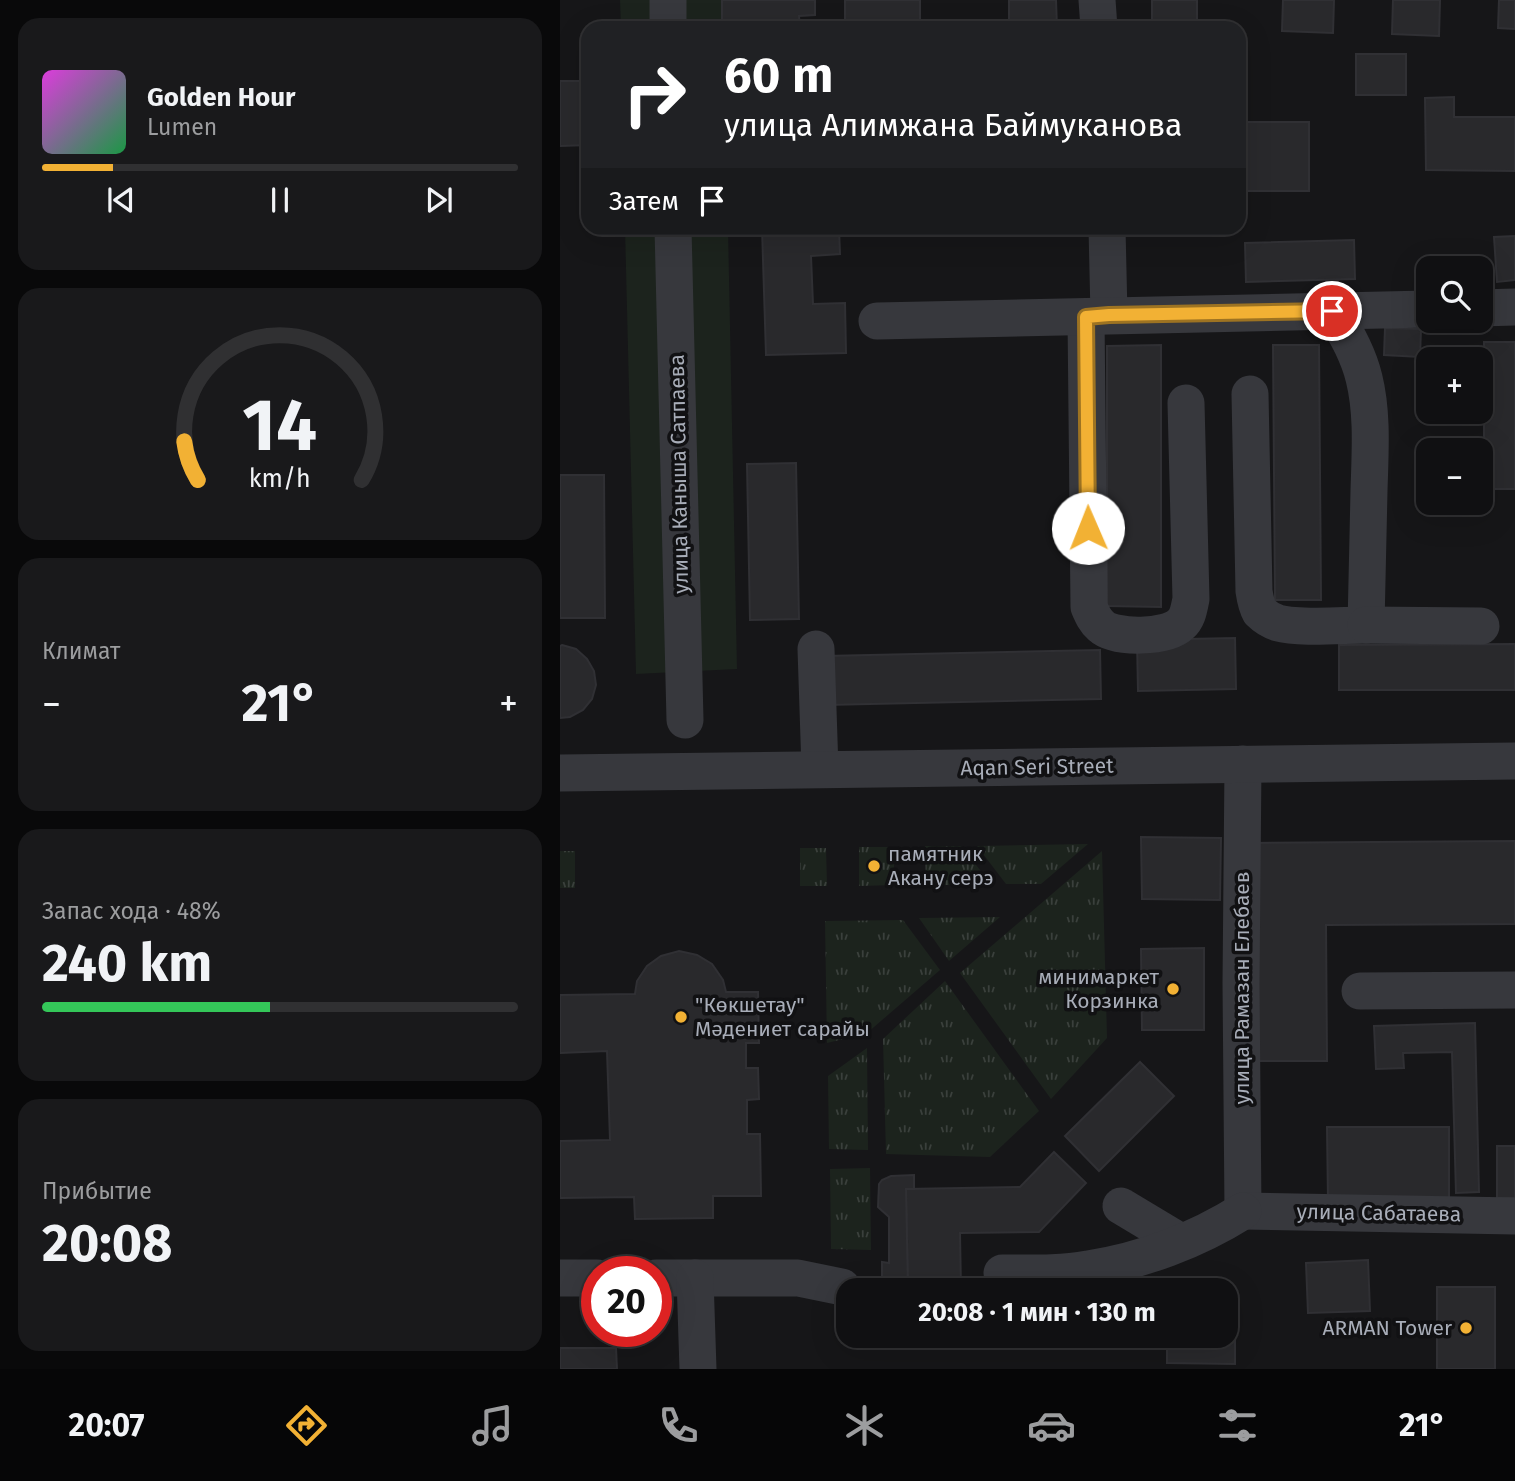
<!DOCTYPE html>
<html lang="ru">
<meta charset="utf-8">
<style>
:root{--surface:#101012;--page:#19191b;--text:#f1f3f6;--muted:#9c9d9f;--line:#303032;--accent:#f2b134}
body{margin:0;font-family:"Fira Sans",sans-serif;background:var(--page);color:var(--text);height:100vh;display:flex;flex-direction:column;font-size:26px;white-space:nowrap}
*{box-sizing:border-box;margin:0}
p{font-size:23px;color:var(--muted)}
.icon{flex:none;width:38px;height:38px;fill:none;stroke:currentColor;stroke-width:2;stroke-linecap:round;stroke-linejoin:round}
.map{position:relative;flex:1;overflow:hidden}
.drawer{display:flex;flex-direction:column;gap:18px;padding:18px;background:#09090a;width:560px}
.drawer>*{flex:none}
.banner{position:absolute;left:21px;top:21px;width:665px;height:214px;border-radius:21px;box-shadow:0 7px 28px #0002,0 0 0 2px var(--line);background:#202124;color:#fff;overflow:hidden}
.controls{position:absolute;left:856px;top:256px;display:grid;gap:14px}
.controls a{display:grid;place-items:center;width:77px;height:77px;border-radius:14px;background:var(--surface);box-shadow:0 7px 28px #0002,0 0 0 2px var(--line);font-size:35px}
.speed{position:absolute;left:21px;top:1256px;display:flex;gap:14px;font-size:35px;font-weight:700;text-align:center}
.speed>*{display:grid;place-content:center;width:91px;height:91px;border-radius:50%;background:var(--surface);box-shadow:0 7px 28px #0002,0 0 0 2px var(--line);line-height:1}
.speed .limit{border:10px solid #d22;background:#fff;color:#111}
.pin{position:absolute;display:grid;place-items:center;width:60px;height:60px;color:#fff;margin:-30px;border:4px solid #fff;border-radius:50%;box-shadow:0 2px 7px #0007}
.me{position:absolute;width:77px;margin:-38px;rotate:359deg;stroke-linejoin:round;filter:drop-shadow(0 0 5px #0008)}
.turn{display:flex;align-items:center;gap:24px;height:147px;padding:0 28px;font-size:32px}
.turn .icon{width:91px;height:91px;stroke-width:2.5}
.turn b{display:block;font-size:49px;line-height:60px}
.then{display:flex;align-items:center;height:66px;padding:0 28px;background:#0003;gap:14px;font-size:26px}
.big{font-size:52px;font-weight:700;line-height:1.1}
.drawer .tile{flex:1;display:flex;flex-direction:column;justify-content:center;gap:10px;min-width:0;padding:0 24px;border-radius:21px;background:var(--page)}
.drawer .dial{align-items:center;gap:0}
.dial svg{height:182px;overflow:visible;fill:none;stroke:var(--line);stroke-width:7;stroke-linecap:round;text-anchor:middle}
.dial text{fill:var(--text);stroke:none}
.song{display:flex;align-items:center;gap:21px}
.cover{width:84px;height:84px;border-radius:10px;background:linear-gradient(135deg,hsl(300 70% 55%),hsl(140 70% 35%))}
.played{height:7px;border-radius:4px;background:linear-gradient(90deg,var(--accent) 15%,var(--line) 15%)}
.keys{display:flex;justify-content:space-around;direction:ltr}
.heat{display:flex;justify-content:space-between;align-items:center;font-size:38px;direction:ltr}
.charge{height:10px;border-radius:5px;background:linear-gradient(90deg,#34c759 48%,var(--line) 0)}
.trip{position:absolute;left:276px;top:1278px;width:402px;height:70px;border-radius:21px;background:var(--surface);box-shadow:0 7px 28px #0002,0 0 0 2px var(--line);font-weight:700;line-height:70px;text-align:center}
.tabs{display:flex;height:112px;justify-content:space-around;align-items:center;background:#060607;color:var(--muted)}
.tabs .icon{width:49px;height:49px}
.tabs .active{color:var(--accent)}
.tabs b{font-size:32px;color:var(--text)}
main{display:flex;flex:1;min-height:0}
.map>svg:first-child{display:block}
</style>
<main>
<section class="drawer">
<div class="tile">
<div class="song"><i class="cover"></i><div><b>Golden Hour</b><p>Lumen</p></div></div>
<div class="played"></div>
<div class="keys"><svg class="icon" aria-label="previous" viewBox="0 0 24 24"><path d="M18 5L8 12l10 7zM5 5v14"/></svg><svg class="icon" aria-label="pause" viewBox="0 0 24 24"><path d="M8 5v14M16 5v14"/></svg><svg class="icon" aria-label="next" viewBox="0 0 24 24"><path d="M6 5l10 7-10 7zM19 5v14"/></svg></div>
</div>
<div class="tile dial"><svg viewBox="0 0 100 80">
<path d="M14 69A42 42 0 1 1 86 69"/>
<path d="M14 69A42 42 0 0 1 8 52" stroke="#f2b134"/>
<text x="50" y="56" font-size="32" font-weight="700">14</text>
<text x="50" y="72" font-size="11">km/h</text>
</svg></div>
<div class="tile"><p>Климат</p>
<div class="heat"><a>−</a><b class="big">21°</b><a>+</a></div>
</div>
<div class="tile"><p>Запас хода · 48%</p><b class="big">240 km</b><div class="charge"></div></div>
<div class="tile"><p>Прибытие</p><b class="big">20:08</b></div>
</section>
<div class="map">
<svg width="955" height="1369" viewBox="0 0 955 1369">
<defs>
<pattern id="grass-tufts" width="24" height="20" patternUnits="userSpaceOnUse" patternTransform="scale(1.75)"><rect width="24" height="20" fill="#1c231d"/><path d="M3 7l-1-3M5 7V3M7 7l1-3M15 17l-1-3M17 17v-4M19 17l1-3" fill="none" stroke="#3a403c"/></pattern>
</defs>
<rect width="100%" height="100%" fill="#161618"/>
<g fill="url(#grass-tufts)">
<polygon points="528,844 481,884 446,884 417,846"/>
<polygon points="365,846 401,846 432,885 366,885"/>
<polygon points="299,847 334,847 334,885 299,886"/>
<polygon points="240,848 266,848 267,886 240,886"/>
<rect x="0" y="851" width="15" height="37"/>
<polygon points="542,851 547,1038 491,1099 400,973"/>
<polygon points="440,917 389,961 359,918"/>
<polygon points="343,920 380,970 307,1033 267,1043 265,921"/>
<polygon points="385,981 479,1111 430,1157 326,1154 323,1039"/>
<polygon points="307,1048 308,1150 269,1149 268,1076"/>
<polygon points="310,1168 311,1250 271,1249 270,1169"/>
</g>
<g fill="#1c231d">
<polygon points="60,0 164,0 164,28 61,28"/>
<polygon points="65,228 168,228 177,669 76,674"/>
</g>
<g fill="#29292c" stroke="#303034" stroke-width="2">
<polygon points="162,0 255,0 255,15 239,16 240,28 162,28"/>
<polygon points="285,0 360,0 360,23 285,22"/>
<polygon points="449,0 496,0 497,28 449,28"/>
<rect x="592" y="0" width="45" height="28"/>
<polygon points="723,0 774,0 773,33 722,31"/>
<polygon points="833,0 880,0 879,36 832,34"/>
<polygon points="939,0 955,0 955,29 938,28"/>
<rect x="796" y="54" width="50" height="41"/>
<polygon points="0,81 28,81 28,145 0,146"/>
<polygon points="894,97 894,117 955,117 955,171 866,170 865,98"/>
<rect x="679" y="122" width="70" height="69"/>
<polygon points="202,228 279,228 280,254 251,256 253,304 285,303 286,353 206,355"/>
<polygon points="955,236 955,280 937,282 934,237"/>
<polygon points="794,240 795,279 686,282 685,243"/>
<polygon points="825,328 861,329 860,357 824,355"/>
<rect x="924" y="342" width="31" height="147"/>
<polygon points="601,345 601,607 547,606 547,346"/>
<polygon points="713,345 759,345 761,600 715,600"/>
<polygon points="236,463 239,619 190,620 187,464"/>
<polygon points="0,475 44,475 45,618 0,618"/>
<polygon points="675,638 676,689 578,691 577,640"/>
<polygon points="955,644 955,690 779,690 779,645"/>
<polygon points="2,645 16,649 27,659 34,671 36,685 32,699 23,710 10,717 0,718 0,646"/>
<polygon points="540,650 541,699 266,705 265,656"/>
<polygon points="581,837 661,838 660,900 582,899"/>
<polygon points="955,841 955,924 766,925 767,1061 692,1061 690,843"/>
<polygon points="644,948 644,1030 582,1030 581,949"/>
<polygon points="119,951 137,955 152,964 163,980 166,992 198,992 199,1043 186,1043 186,1068 198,1068 199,1099 187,1100 187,1134 200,1134 201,1196 153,1196 153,1218 75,1219 74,1197 0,1198 0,1141 50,1140 47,1051 0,1053 0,995 75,994 77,981 87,966 101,956"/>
<polygon points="915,1023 919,1192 896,1193 892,1052 843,1053 844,1068 816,1069 814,1026"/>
<polygon points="580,1062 614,1096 539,1171 505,1136"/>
<polygon points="767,1127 889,1127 889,1199 768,1200"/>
<rect x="937" y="1146" width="18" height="52"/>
<polygon points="494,1152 526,1183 479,1232 400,1233 401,1290 348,1290 346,1189 460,1187"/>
<polygon points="354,1175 354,1189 346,1189 348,1290 329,1290 329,1282 322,1282 322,1262 329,1263 329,1217 318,1207 319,1184 322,1180 331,1176"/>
<polygon points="808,1260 810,1311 748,1313 746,1263"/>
<rect x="877" y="1287" width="58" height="82"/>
<polygon points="667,1311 675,1311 675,1364 607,1363 607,1335 667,1335"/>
<polygon points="0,1348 56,1348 57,1369 0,1369"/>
</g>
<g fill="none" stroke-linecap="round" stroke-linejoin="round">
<g stroke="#37383d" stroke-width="37">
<polyline points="108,0 108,28"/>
<polyline points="537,0 539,28"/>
<polyline points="113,228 125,720"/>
<polyline points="547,228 549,315"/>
<polyline points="920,308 955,307"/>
<path d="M526,317L529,607C532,614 535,621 541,626C555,639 607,638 621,624C628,618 629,608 631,599L626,403"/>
<polyline points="317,321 868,309"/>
<path d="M690,394L694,591C695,598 696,605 700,612C705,617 712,621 718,623C739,629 783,625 806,625C807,580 808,535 809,491C810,454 813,414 804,378C798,353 786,332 772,311"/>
<polyline points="806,625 921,626"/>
<polyline points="256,649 260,769"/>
<polyline points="683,764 681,983 683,1211"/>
<polyline points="0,773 955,761"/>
<polyline points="800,991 955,990"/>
<polyline points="561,1206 621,1242"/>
<polyline points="683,1211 955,1216"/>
<path d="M442,1273C471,1273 500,1274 528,1269C582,1261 637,1240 683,1211"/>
<polyline points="0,1278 37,1278"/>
<polyline points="96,1278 238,1278 282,1287"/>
<polyline points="135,1278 138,1369"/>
</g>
</g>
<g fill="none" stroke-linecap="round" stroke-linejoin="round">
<defs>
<polyline id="route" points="528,528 526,317 549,315 772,311"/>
</defs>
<use href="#route" stroke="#9d7322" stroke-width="18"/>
<use href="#route" stroke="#f2b134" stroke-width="12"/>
</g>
<g fill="#f2b134" stroke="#111113" stroke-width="2.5">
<circle cx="314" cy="866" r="7"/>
<circle cx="613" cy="989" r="7"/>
<circle cx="121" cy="1017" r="7"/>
<circle cx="906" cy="1328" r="7"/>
</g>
<g text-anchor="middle" stroke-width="7" stroke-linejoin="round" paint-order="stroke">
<g font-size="21" fill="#a8adb8" stroke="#111113">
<text transform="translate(119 474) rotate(-91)" y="7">улица Каныша Сатпаева</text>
<text transform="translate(477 767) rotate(-1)" y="7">Aqan Seri Street</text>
<text transform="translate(682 988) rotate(-90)" y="7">улица Рамазан Елебаев</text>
<text transform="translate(819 1213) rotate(1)" y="7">улица Сабатаева</text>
</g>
<g font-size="21" fill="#a8adb8" stroke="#111113" text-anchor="start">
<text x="328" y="861">памятник<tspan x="328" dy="24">Акану серэ</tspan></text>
<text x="599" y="984" text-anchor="end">минимаркет<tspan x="599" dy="24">Корзинка</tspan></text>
<text x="135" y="1012">"Көкшетау"<tspan x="135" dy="24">Мәдениет сарайы</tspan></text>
<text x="892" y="1335" text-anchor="end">ARMAN Tower</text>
</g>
</g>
</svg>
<div class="controls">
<a><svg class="icon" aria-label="search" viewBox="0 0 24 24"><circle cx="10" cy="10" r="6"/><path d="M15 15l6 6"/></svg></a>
<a>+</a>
<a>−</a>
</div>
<div class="speed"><div class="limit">20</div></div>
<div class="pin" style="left:772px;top:311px;background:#d93025"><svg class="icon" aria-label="arrive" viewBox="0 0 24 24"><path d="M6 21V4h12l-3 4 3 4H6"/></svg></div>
<svg class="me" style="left:528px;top:528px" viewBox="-20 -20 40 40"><circle r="19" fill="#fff"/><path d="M0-13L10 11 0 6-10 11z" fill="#f2b134"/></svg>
<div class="trip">20:08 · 1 мин · 130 m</div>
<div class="banner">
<div class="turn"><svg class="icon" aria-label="right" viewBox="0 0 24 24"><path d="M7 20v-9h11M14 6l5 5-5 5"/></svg><div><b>60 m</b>улица Алимжана Баймуканова</div></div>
<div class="then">Затем<svg class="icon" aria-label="arrive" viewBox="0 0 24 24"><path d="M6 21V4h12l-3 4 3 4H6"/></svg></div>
</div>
</div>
</main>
<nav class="tabs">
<b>20:07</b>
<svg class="icon active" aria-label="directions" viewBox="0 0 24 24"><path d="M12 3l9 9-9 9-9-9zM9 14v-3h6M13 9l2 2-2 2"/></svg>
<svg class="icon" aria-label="music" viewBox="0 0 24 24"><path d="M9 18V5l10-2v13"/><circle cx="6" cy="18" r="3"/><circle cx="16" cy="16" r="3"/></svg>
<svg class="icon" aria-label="phone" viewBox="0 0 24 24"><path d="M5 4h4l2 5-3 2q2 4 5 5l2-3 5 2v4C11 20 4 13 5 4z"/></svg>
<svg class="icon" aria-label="climate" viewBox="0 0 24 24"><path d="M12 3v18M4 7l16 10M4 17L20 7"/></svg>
<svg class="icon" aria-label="car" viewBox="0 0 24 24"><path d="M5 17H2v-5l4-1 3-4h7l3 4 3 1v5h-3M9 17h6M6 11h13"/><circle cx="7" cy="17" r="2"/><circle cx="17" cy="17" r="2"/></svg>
<svg class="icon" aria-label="filters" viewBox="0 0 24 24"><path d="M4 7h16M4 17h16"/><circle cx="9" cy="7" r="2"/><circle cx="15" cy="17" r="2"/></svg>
<b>21°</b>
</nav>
